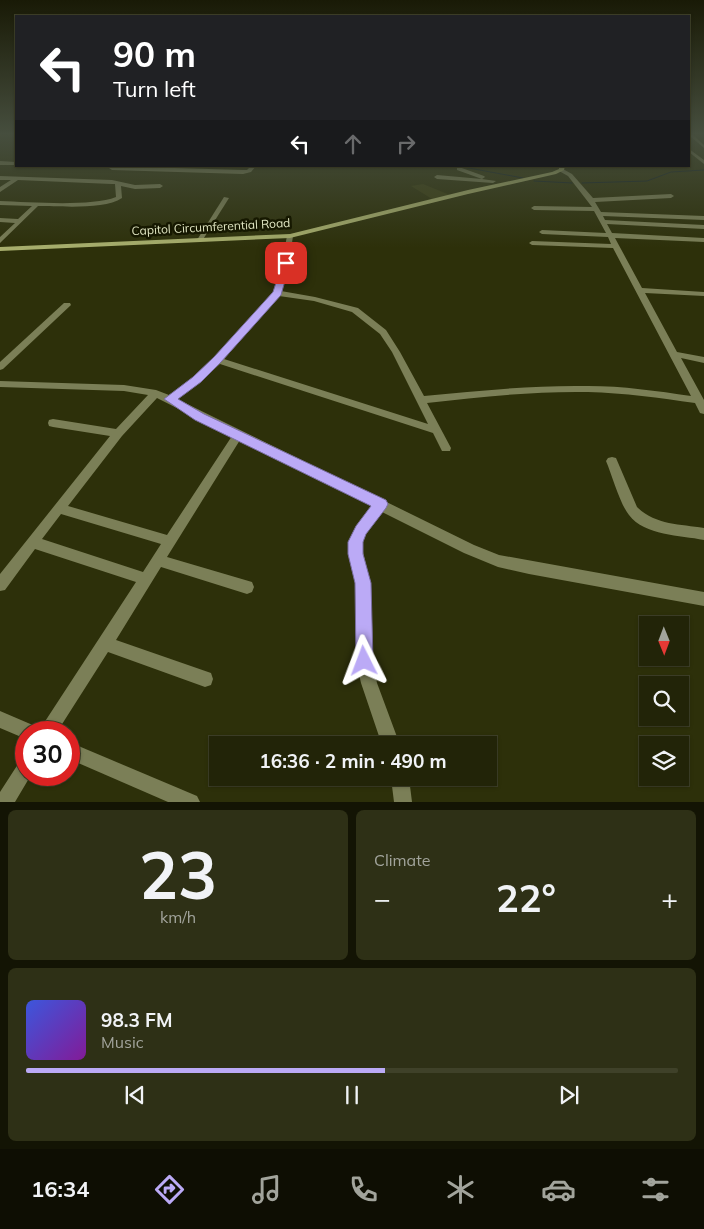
<!DOCTYPE html>
<meta charset="utf-8">
<style>
:root{--surface:#222408;--page:#2e3016;--text:#f1f3f6;--muted:#a2a49c;--line:#3f4129;--accent:#bbaaf6}
body{margin:0;font-family:Mulish,sans-serif;background:var(--page);color:var(--text);height:100vh;display:flex;flex-direction:column;font-size:19px;white-space:nowrap}
*{box-sizing:border-box;margin:0}
p{font-size:16px;color:var(--muted)}
.icon{flex:none;width:28px;height:28px;fill:none;stroke:currentColor;stroke-width:2;stroke-linecap:round;stroke-linejoin:round}
.map{position:relative;height:802px;overflow:hidden}
.details{display:flex;flex-direction:column;gap:8px;padding:8px;background:#131404;flex:1}
.details>*{flex:none}
.hud{position:absolute;left:15px;top:15px;width:675px;height:152px;border-radius:0px;box-shadow:0 1px 4px #0004,0 0 0 1px var(--line);background:#202124;color:#fff;overflow:hidden}
.needle{width:32px;rotate:179deg}
.controls{position:absolute;left:639px;top:616px;display:grid;gap:10px}
.controls a{display:grid;place-items:center;width:50px;height:50px;border-radius:0px;background:var(--surface);box-shadow:0 1px 4px #0004,0 0 0 1px var(--line);font-size:25px}
.speed{position:absolute;left:15px;top:721px;display:flex;gap:10px;font-size:25px;font-weight:700;text-align:center}
.speed>*{display:grid;place-content:center;width:65px;height:65px;border-radius:50%;background:var(--surface);box-shadow:0 1px 4px #0004,0 0 0 1px var(--line);line-height:1}
.speed .limit{border:8px solid #d22;background:#fff;color:#111}
.pin{position:absolute;display:grid;place-items:center;width:42px;height:42px;color:#fff;margin:-21px;border-radius:10px;box-shadow:0 2px 8px #0006}
.me{position:absolute;width:55px;margin:-28px;rotate:357deg;stroke-linejoin:round;filter:drop-shadow(0 0 4px #0008)}
.turn{display:flex;align-items:center;gap:18px;height:105px;padding:0 15px;font-size:22px}
.turn .icon{width:65px;height:65px;stroke-width:2.5}
.turn b{display:block;font-size:35px;line-height:42px}
.lanes{display:flex;align-items:center;height:48px;padding:0 15px;background:#0003;justify-content:center;gap:25px;direction:ltr}
.lanes .off{opacity:.35}
.big{font-size:38px;font-weight:700;line-height:1.1}
.details .widget{flex:1;display:flex;flex-direction:column;justify-content:center;gap:8px;min-width:0;padding:0 18px;border-radius:8px;background:var(--page)}
.details .dial{align-items:center;gap:0}
.dial b{font-size:65px;line-height:1}
.song{display:flex;align-items:center;gap:15px}
.cover{width:60px;height:60px;border-radius:8px;background:linear-gradient(135deg,hsl(230 70% 55%),hsl(290 70% 35%))}
.played{height:5px;border-radius:2px;background:linear-gradient(90deg,var(--accent) 55%,var(--line) 55%)}
.keys{display:flex;justify-content:space-around;direction:ltr}
.heat{display:flex;justify-content:space-between;align-items:center;font-size:28px;direction:ltr}
.details .tiles{flex:1;display:grid;gap:8px;grid-template-columns:1fr 1fr}
.widget:last-child{grid-column:span 2}
.trip{position:absolute;left:209px;top:736px;width:288px;height:50px;border-radius:0px;background:var(--surface);box-shadow:0 1px 4px #0004,0 0 0 1px var(--line);font-weight:700;line-height:50px;text-align:center}
.tab-bar{display:flex;height:80px;justify-content:space-around;align-items:center;background:#0e0e03;color:var(--muted)}
.tab-bar .icon{width:35px;height:35px}
.tab-bar .selected{color:var(--accent)}
.tab-bar b{font-size:22px;color:var(--text)}
.map>svg:first-child{display:block}
</style>
<div class="map">
<svg width="704" height="802" viewBox="0 0 704 802">
<rect width="100%" height="100%" fill="#2d300a"/>
<polygon fill="#3a3d11" points="423,184 450,195 432,199 411,186"/>
<g fill="none" stroke-linecap="round" stroke-linejoin="round">
<g stroke="#0e1d25" stroke-width="1">
<polyline points="458,166 523,178"/>
<polyline points="534,181 572,183"/>
<polyline points="582,183 647,181 671,172 704,170"/>
</g>
<g fill="#7b7f57" fill-rule="evenodd">
<polygon points="689,135 693,135 704,145 704,148"/>
<polygon points="689,149 704,160 704,164 689,152"/>
<polygon points="0,161 16,162 16,165 0,165"/>
<polygon points="106,166 243,170 247,170 251,166 256,166 251,172 243,174 112,170"/>
<polygon points="459,167 484,176 485,177 482,179 496,181 493,183 437,179 434,177 437,175 482,179 457,170 457,168"/>
<path d="M561,168L572,174L593,198L671,194L674,196L671,198L595,202L601,212L704,216V220L603,216L605,220L704,225V229L607,224L612,233L704,238V242L615,238L642,288L704,292V296L645,293L677,352L704,357V363L681,358L704,400V414L700,413L695,403C660,398 624,393 588,392C534,391 481,397 427,403L451,448L450,451H442L433,433L220,364L200,382L177,399L474,545L499,555L704,592V606L529,574L498,567L464,553L382,512L366,534L361,543L370,583L372,661L377,683L400,745H382L361,683L356,661V583L349,543L357,526L372,506L240,440L167,557L252,582L254,587L252,592L247,594L161,567L116,640L211,673L213,679L211,685L205,687L108,652L57,732H40L42,726L136,582L35,549L5,590L0,591V574L110,436L53,427L49,426L48,423L49,420L53,419L116,429L148,395L124,391L0,387V381L124,385L156,390L169,395L194,378L215,358L273,292L279,277L287,236L290,234L293,236L287,277L281,291L315,297L358,308L386,330L400,352L424,396C479,391 533,385 588,386C623,386 657,391 691,396L613,248L532,245L529,243L532,241L611,244L608,237L542,234L539,232L542,230L606,233L594,211L534,210L531,208L534,206L592,207L568,176L559,171V169ZM279,296L314,301L352,312L380,334L392,352L428,424L224,359ZM157,398L232,436L167,535L68,506L122,436ZM61,514L161,544L143,572L42,539Z"/>
<path d="M0,176L112,180L135,185L160,184L163,186L160,188L135,189L121,186L122,198C104,210 60,206 38,206L0,243V237L15,223L0,222V218L18,219L32,206L0,205V201C29,202 91,207 116,197L115,184H112L18,180L0,192V187L11,180H0Z"/>
<polygon points="224,197 229,198 202,241 198,241 197,240"/>
<polygon points="64,303 70,303 71,305 3,369 0,370 0,362"/>
<path d="M612,457L616,458L637,507C655,525 680,524 704,528V540C680,535 645,536 629,515C620,504 612,475 606,461L608,458Z"/>
<polygon points="0,711 35,726 37,732 26,732 26,739 0,728"/>
<polygon points="69,742 197,796 200,802 168,802 69,759"/>
<polygon points="26,758 26,775 31,775 15,802 0,802 0,792 20,761"/>
<polygon points="391,778 409,778 412,802 394,802"/>
</g>
<polygon fill="#a7ae6c" fill-rule="evenodd" points="559,166 565,166 564,170 556,174 468,194 290,238 0,251 0,247 290,234 468,190 552,172 559,169"/>
</g>
<linearGradient id="sky" x2="0" y2="1"><stop stop-color="#191a06"/><stop offset="0.54" stop-color="#464e3e"/><stop offset="1" stop-color="#464e3e" stop-opacity="0"/></linearGradient>
<rect width="704" height="248" fill="url(#sky)"/>
<polygon fill="#bbaaf6" stroke="#7a6ea0" points="283,261 290,263 281,295 221,362 201,382 178,399 204,414 386,500 388,504 386,508 366,534 363,542 363,554 371,583 373,661 370,668 364,670 358,668 356,661 355,583 348,554 348,542 356,526 371,506 195,420 164,399 193,377 214,357 273,292"/>
<g text-anchor="middle" stroke-width="5" stroke-linejoin="round" paint-order="stroke">
<g font-size="12" fill="#dfe4c0" stroke="#161800">
<text transform="translate(211 227) rotate(-3)" y="4">Capitol Circumferential Road</text>
</g>
</g>
</svg>
<div class="controls">
<a><svg class="needle" viewBox="-14 -14 28 28"><path d="M0-13l5 13h-10z" fill="#e53935"/><path d="M0 13l5-13h-10z" fill="#a2a49c"/></svg></a>
<a><svg class="icon" aria-label="search" viewBox="0 0 24 24"><circle cx="10" cy="10" r="6"/><path d="M15 15l6 6"/></svg></a>
<a><svg class="icon" aria-label="layers" viewBox="0 0 24 24"><path d="M12 4l9 5-9 5-9-5zM3 14l9 5 9-5"/></svg></a>
</div>
<div class="speed"><div class="limit">30</div></div>
<div class="pin" style="left:286px;top:263px;background:#d93025"><svg class="icon" aria-label="arrive" viewBox="0 0 24 24"><path d="M6 21V4h12l-3 4 3 4H6"/></svg></div>
<svg class="me" style="left:364px;top:661px" viewBox="-20 -20 40 40"><path d="M0-17L14 15 0 8-14 15z" fill="#bbaaf6" stroke="#fff" stroke-width="4"/></svg>
<div class="trip">16:36 · 2 min · 490 m</div>
<div class="hud">
<div class="turn"><svg class="icon" aria-label="left" viewBox="0 0 24 24"><path d="M17 20v-9H6M10 6l-5 5 5 5"/></svg><div><b>90 m</b>Turn left</div></div>
<div class="lanes"><svg class="icon" aria-label="left" viewBox="0 0 24 24"><path d="M17 20v-9H6M10 6l-5 5 5 5"/></svg><svg class="icon off" aria-label="ahead" viewBox="0 0 24 24"><path d="M12 20V5M6 11l6-6 6 6"/></svg><svg class="icon off" aria-label="right" viewBox="0 0 24 24"><path d="M7 20v-9h11M14 6l5 5-5 5"/></svg></div>
</div>
</div>
<section class="details">
<div class="tiles">
<div class="widget dial"><b>23</b><p>km/h</p></div>
<div class="widget"><p>Climate</p>
<div class="heat"><a>−</a><b class="big">22°</b><a>+</a></div>
</div>
<div class="widget">
<div class="song"><i class="cover"></i><div><b>98.3 FM</b><p>Music</p></div></div>
<div class="played"></div>
<div class="keys"><svg class="icon" aria-label="previous" viewBox="0 0 24 24"><path d="M18 5L8 12l10 7zM5 5v14"/></svg><svg class="icon" aria-label="pause" viewBox="0 0 24 24"><path d="M8 5v14M16 5v14"/></svg><svg class="icon" aria-label="next" viewBox="0 0 24 24"><path d="M6 5l10 7-10 7zM19 5v14"/></svg></div>
</div>
</div>
</section>
<nav class="tab-bar">
<b>16:34</b>
<svg class="icon selected" aria-label="directions" viewBox="0 0 24 24"><path d="M12 3l9 9-9 9-9-9zM9 14v-3h6M13 9l2 2-2 2"/></svg>
<svg class="icon" aria-label="music" viewBox="0 0 24 24"><path d="M9 18V5l10-2v13"/><circle cx="6" cy="18" r="3"/><circle cx="16" cy="16" r="3"/></svg>
<svg class="icon" aria-label="phone" viewBox="0 0 24 24"><path d="M5 4h4l2 5-3 2q2 4 5 5l2-3 5 2v4C11 20 4 13 5 4z"/></svg>
<svg class="icon" aria-label="climate" viewBox="0 0 24 24"><path d="M12 3v18M4 7l16 10M4 17L20 7"/></svg>
<svg class="icon" aria-label="car" viewBox="0 0 24 24"><path d="M5 17H2v-5l4-1 3-4h7l3 4 3 1v5h-3M9 17h6M6 11h13"/><circle cx="7" cy="17" r="2"/><circle cx="17" cy="17" r="2"/></svg>
<svg class="icon" aria-label="filters" viewBox="0 0 24 24"><path d="M4 7h16M4 17h16"/><circle cx="9" cy="7" r="2"/><circle cx="15" cy="17" r="2"/></svg>
</nav>
